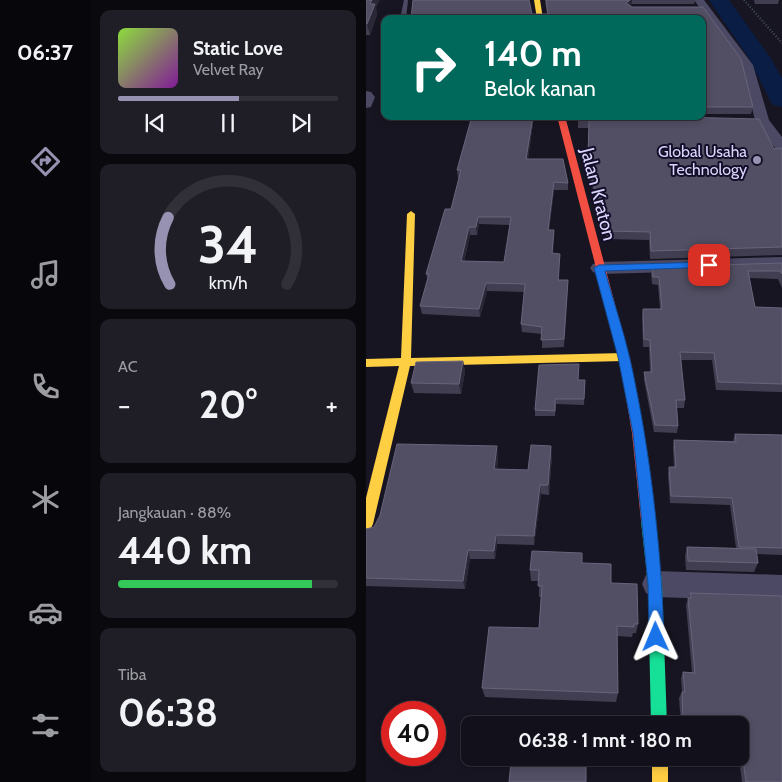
<!DOCTYPE html>
<html lang="id">
<meta charset="utf-8">
<style>
:root{--surface:#12101a;--page:#1f1e27;--text:#f1f3f6;--muted:#9c9da2;--line:#313039;--accent:#9792b2}
body{margin:0;font-family:Cabin,sans-serif;background:var(--page);color:var(--text);height:100vh;display:flex;flex-direction:column;font-size:19px;white-space:nowrap}
*{box-sizing:border-box;margin:0}
p{font-size:16px;color:var(--muted)}
.icon{flex:none;width:28px;height:28px;fill:none;stroke:currentColor;stroke-width:2;stroke-linecap:round;stroke-linejoin:round}
.map{position:relative;flex:1;overflow:hidden}
.side{display:flex;flex-direction:column;gap:10px;padding:10px;background:#0a090e;width:276px}
.side>*{flex:none}
.top-card{position:absolute;left:15px;top:15px;width:325px;height:105px;border-radius:10px;box-shadow:0 2px 8px #0003,0 0 0 1px var(--line);background:#00695c;color:#fff;overflow:hidden}
.speed{position:absolute;left:15px;top:701px;display:flex;gap:10px;font-size:25px;font-weight:700;text-align:center}
.speed>*{display:grid;place-content:center;width:65px;height:65px;border-radius:50%;background:var(--surface);box-shadow:0 2px 8px #0003,0 0 0 1px var(--line);line-height:1}
.speed .limit{border:8px solid #d22;background:#fff;color:#111}
.pin{position:absolute;display:grid;place-items:center;width:42px;height:42px;color:#fff;margin:-21px;border-radius:10px;box-shadow:0 2px 8px #0006}
.me{position:absolute;width:55px;margin:-28px;rotate:359deg;stroke-linejoin:round;filter:drop-shadow(0 0 4px #0008)}
.turn{display:flex;align-items:center;gap:18px;height:105px;padding:0 20px;font-size:22px}
.turn .icon{width:65px;height:65px;stroke-width:2.5}
.turn b{display:block;font-size:35px;line-height:42px}
.big{font-size:38px;font-weight:700;line-height:1.1}
.side .card{flex:1;display:flex;flex-direction:column;justify-content:center;gap:8px;min-width:0;padding:0 18px;border-radius:10px;background:var(--page)}
.side .dial{align-items:center;gap:0}
.dial svg{height:130px;overflow:visible;fill:none;stroke:var(--line);stroke-width:7;stroke-linecap:round;text-anchor:middle}
.dial text{fill:var(--text);stroke:none}
.song{display:flex;align-items:center;gap:15px}
.cover{width:60px;height:60px;border-radius:8px;background:linear-gradient(135deg,hsl(90 70% 55%),hsl(290 70% 35%))}
.played{height:5px;border-radius:2px;background:linear-gradient(90deg,var(--accent) 55%,var(--line) 55%)}
.keys{display:flex;justify-content:space-around;direction:ltr}
.heat{display:flex;justify-content:space-between;align-items:center;font-size:28px;direction:ltr}
.charge{height:8px;border-radius:4px;background:linear-gradient(90deg,#34c759 88%,var(--line) 0)}
.trip{position:absolute;left:95px;top:716px;width:288px;height:50px;border-radius:10px;background:var(--surface);box-shadow:0 2px 8px #0003,0 0 0 1px var(--line);font-weight:700;line-height:50px;text-align:center}
main{display:flex;flex:1;min-height:0}
.tab-bar{display:flex;flex-direction:column;width:90px;justify-content:space-around;align-items:center;background:#07060a;color:var(--muted)}
.tab-bar .icon{width:35px;height:35px}
.tab-bar .on{color:var(--accent)}
.tab-bar b{font-size:22px;color:var(--text)}
.map>svg:first-child{display:block}
</style>
<main>
<nav class="tab-bar">
<b>06:37</b>
<svg class="icon on" aria-label="directions" viewBox="0 0 24 24"><path d="M12 3l9 9-9 9-9-9zM9 14v-3h6M13 9l2 2-2 2"/></svg>
<svg class="icon" aria-label="music" viewBox="0 0 24 24"><path d="M9 18V5l10-2v13"/><circle cx="6" cy="18" r="3"/><circle cx="16" cy="16" r="3"/></svg>
<svg class="icon" aria-label="phone" viewBox="0 0 24 24"><path d="M5 4h4l2 5-3 2q2 4 5 5l2-3 5 2v4C11 20 4 13 5 4z"/></svg>
<svg class="icon" aria-label="climate" viewBox="0 0 24 24"><path d="M12 3v18M4 7l16 10M4 17L20 7"/></svg>
<svg class="icon" aria-label="car" viewBox="0 0 24 24"><path d="M5 17H2v-5l4-1 3-4h7l3 4 3 1v5h-3M9 17h6M6 11h13"/><circle cx="7" cy="17" r="2"/><circle cx="17" cy="17" r="2"/></svg>
<svg class="icon" aria-label="filters" viewBox="0 0 24 24"><path d="M4 7h16M4 17h16"/><circle cx="9" cy="7" r="2"/><circle cx="15" cy="17" r="2"/></svg>
</nav>
<section class="side">
<div class="card">
<div class="song"><i class="cover"></i><div><b>Static Love</b><p>Velvet Ray</p></div></div>
<div class="played"></div>
<div class="keys"><svg class="icon" aria-label="previous" viewBox="0 0 24 24"><path d="M18 5L8 12l10 7zM5 5v14"/></svg><svg class="icon" aria-label="pause" viewBox="0 0 24 24"><path d="M8 5v14M16 5v14"/></svg><svg class="icon" aria-label="next" viewBox="0 0 24 24"><path d="M6 5l10 7-10 7zM19 5v14"/></svg></div>
</div>
<div class="card dial"><svg viewBox="0 0 100 80">
<path d="M14 69A42 42 0 1 1 86 69"/>
<path d="M14 69A42 42 0 0 1 13 28" stroke="#9792b2"/>
<text x="50" y="56" font-size="32" font-weight="700">34</text>
<text x="50" y="72" font-size="11">km/h</text>
</svg></div>
<div class="card"><p>AC</p>
<div class="heat"><a>−</a><b class="big">20°</b><a>+</a></div>
</div>
<div class="card"><p>Jangkauan · 88%</p><b class="big">440 km</b><div class="charge"></div></div>
<div class="card"><p>Tiba</p><b class="big">06:38</b></div>
</section>
<div class="map">
<svg width="416" height="782" viewBox="0 0 416 782">
<rect width="100%" height="100%" fill="#181522"/>
<g fill="none" stroke-linecap="round" stroke-linejoin="round">
<polygon fill="#091d45" fill-rule="evenodd" points="343,0 363,0 404,57 416,78 416,107 407,105 404,100 382,57"/>
<polyline stroke="#465363" stroke-width="2" stroke-dasharray="1 2" stroke-linecap="butt" points="378,0 416,43"/>
<polygon fill="#4b4963" fill-rule="evenodd" points="38,0 42,0 40,19 34,19"/>
<g fill="#4b4963" fill-rule="evenodd">
<polygon points="328,0 338,0 387,65 403,120 416,137 416,152 411,151 389,120 375,65"/>
<polygon points="0,91 5,92 9,97 5,107 0,108"/>
<polygon points="416,257 416,269 233,274 227,272 224,268 227,264 233,262"/>
<polygon points="289,571 416,575 416,601 289,597 280,593 276,584 280,575"/>
</g>
<polygon fill="#16e098" fill-rule="evenodd" points="282,515 287,517 289,521 296,584 301,725 285,725 282,584 275,521 277,517"/>
<g fill="#ffcf43" fill-rule="evenodd">
<polygon points="168,0 174,0 177,19 171,19"/>
<polygon points="45,211 49,214 45,358 258,353 263,357 258,361 44,366 7,524 5,528 0,530 0,498 33,366 0,367 0,359 35,358 41,214"/>
<rect x="286" y="758" width="16" height="24"/>
</g>
<polygon fill="#f24e42" fill-rule="evenodd" points="191,116 199,116 263,357 278,433 289,521 287,525 282,527 277,525 275,521 266,433 253,357"/>
</g>
<g fill="#423e51" fill-rule="evenodd">
<polygon points="0,0 10,8 11,15 4,35 0,35"/>
<polygon points="47,0 163,0 166,14 181,14 179,0 329,0 328,4 266,4 264,6 266,7 337,7 375,59 387,107 385,114 336,114 336,19 45,19"/>
<polygon points="388,0 413,0 412,4 389,4"/>
<path d="M106,116H168L162,159L202,183V190H188L183,230H188L187,253L194,254L193,280H202L198,347L176,348V334L156,332L155,324L158,292L121,291L114,317L56,314L54,306L62,281L60,274L85,209L93,178H92L91,170ZM113,224L144,225L138,262H98L104,235H111Z"/>
<polygon points="209,116 271,116 408,149 416,148 416,255 284,259 283,240 241,239 237,226 237,212 236,212 236,207 232,207 220,165 220,158 222,156 223,128 212,128 212,118 209,117"/>
<polygon points="416,263 416,288 412,279 383,278 389,307 416,308 416,392 350,390 346,360 315,360 319,400 318,408 311,408 312,426 311,433 288,432 278,380 278,372 284,372 283,347 277,347 276,317 277,309 294,309 292,285 286,284 285,274 286,267"/>
<polygon points="97,361 99,372 95,394 48,393 45,383"/>
<polygon points="212,380 219,380 218,405 190,404 189,416 169,416 169,410"/>
<polygon points="369,434 416,435 416,555 391,554 392,563 388,572 320,570 319,556 321,547 370,548 364,505 304,503 302,474 303,467 308,467 307,447 308,440 367,441"/>
<polygon points="186,455 183,495 175,494 168,545 131,544 129,559 104,559 99,589 0,586 0,529 8,527 132,456 131,469 162,470"/>
<polygon points="216,563 245,583 272,624 270,633 267,633 266,637 251,636 252,693 250,702 119,697 116,688 173,628 175,597 173,597 173,581 165,581 164,570"/>
<polygon points="324,593 416,782 376,782 373,758 374,758 374,725 315,725 313,698 316,692 315,678 317,672 326,673 320,605"/>
</g>
<g fill="#2a2736">
<polygon points="6,0 14,0 10,8 11,15 4,35 1,24 4,4"/>
<polygon points="264,0 266,0 266,4 259,10 260,3"/>
<polygon points="167,116 168,116 161,166 160,159"/>
<polygon points="188,182 188,190 182,238 182,230"/>
<polygon points="112,217 113,224 111,235 110,227"/>
<polygon points="103,227 104,235 96,269 95,261"/>
<polygon points="188,230 188,238 186,261 186,253"/>
<polygon points="194,254 194,261 192,288 192,280"/>
<polygon points="202,280 202,288 198,347 198,339"/>
<polygon points="120,283 121,291 114,317 113,309"/>
<polygon points="97,361 99,372 95,394 93,384"/>
<polygon points="131,446 132,456 130,478 128,469"/>
<polygon points="185,446 186,455 183,495 182,485"/>
<polygon points="174,485 175,494 168,545 168,536"/>
<polygon points="130,535 131,544 129,559 128,551"/>
<polygon points="102,550 104,559 99,589 97,581"/>
</g>
<g fill="#524f64" stroke="#68647c" fill-rule="evenodd">
<polygon points="0,0 6,0 4,4 9,4 1,24 0,24"/>
<polygon points="47,0 163,0 166,14 182,14 180,0 264,0 260,3 266,7 337,7 375,59 387,107 336,107 336,19 45,19"/>
<path d="M106,116H167L160,159H197L202,183L188,182L182,230H188L186,253L194,254L192,280H202L198,339L175,340L176,327L155,324L159,284L120,283L113,309L54,306L63,274H60L79,209H85L95,170H91ZM112,217H145L138,262L95,261L103,227H110Z"/>
<polygon points="212,116 271,116 393,119 408,149 416,148 416,247 285,251 284,232 241,231 238,218 238,204 236,204 236,200 232,200 220,158 222,156 223,120 212,120"/>
<polygon points="416,263 416,274 414,271 382,271 389,307 416,308 416,384 352,382 348,353 314,352 319,400 310,400 312,426 289,425 278,372 286,372 284,340 278,339 277,309 296,309 293,277 287,277 286,267"/>
<polygon points="97,361 93,384 45,383 50,362"/>
<polygon points="213,364 212,380 219,380 218,399 189,399 189,411 169,410 173,365"/>
<polygon points="369,434 416,435 416,548 373,547 366,498 305,496 303,467 310,467 308,440 370,442"/>
<polygon points="31,444 131,446 128,469 162,470 165,445 185,446 182,485 174,485 168,536 130,535 128,551 102,550 97,581 0,578 0,529 8,527 14,515"/>
<polygon points="321,547 390,549 392,563 322,561"/>
<polygon points="166,551 216,553 216,563 245,564 245,583 271,584 272,624 268,624 268,627 251,626 252,693 116,688 123,627 173,628 176,586 172,586 173,570 164,570"/>
<polygon points="324,593 416,596 416,782 380,782 375,745 374,745 374,725 317,725 316,692 319,692 317,672 329,673 322,598 325,598"/>
<polygon points="145,762 220,765 220,782 143,782"/>
</g>
<path fill="#1a73e8" stroke="#114b97" d="M343,262L346,263V267L239,271C247,300 257,329 264,359C284,449 295,544 298,637L296,642L290,644L285,642L283,637L282,584L267,433L252,357L228,268L233,265Z"/>
<circle fill="#9792b2" stroke="#140f28" stroke-width="2" cx="391" cy="160" r="5"/>
<g text-anchor="middle" stroke-width="4" stroke-linejoin="round" paint-order="stroke">
<g font-size="16" fill="#dcd6ff" stroke="#140f28" text-anchor="end">
<text x="381" y="157">Global Usaha<tspan x="381" dy="18">Technology</tspan></text>
</g>
<g font-size="19" fill="#dcd6ff" stroke="#140f28">
<text transform="translate(233 194) rotate(76)" y="7">Jalan Kraton</text>
</g>
</g>
</svg>
<div class="speed"><div class="limit">40</div></div>
<div class="pin" style="left:343px;top:265px;background:#d93025"><svg class="icon" aria-label="arrive" viewBox="0 0 24 24"><path d="M6 21V4h12l-3 4 3 4H6"/></svg></div>
<svg class="me" style="left:290px;top:637px" viewBox="-20 -20 40 40"><path d="M0-17L14 15 0 8-14 15z" fill="#1a73e8" stroke="#fff" stroke-width="4"/></svg>
<div class="trip">06:38 · 1 mnt · 180 m</div>
<div class="top-card">
<div class="turn"><svg class="icon" aria-label="right" viewBox="0 0 24 24"><path d="M7 20v-9h11M14 6l5 5-5 5"/></svg><div><b>140 m</b>Belok kanan</div></div>
</div>
</div>
</main>
